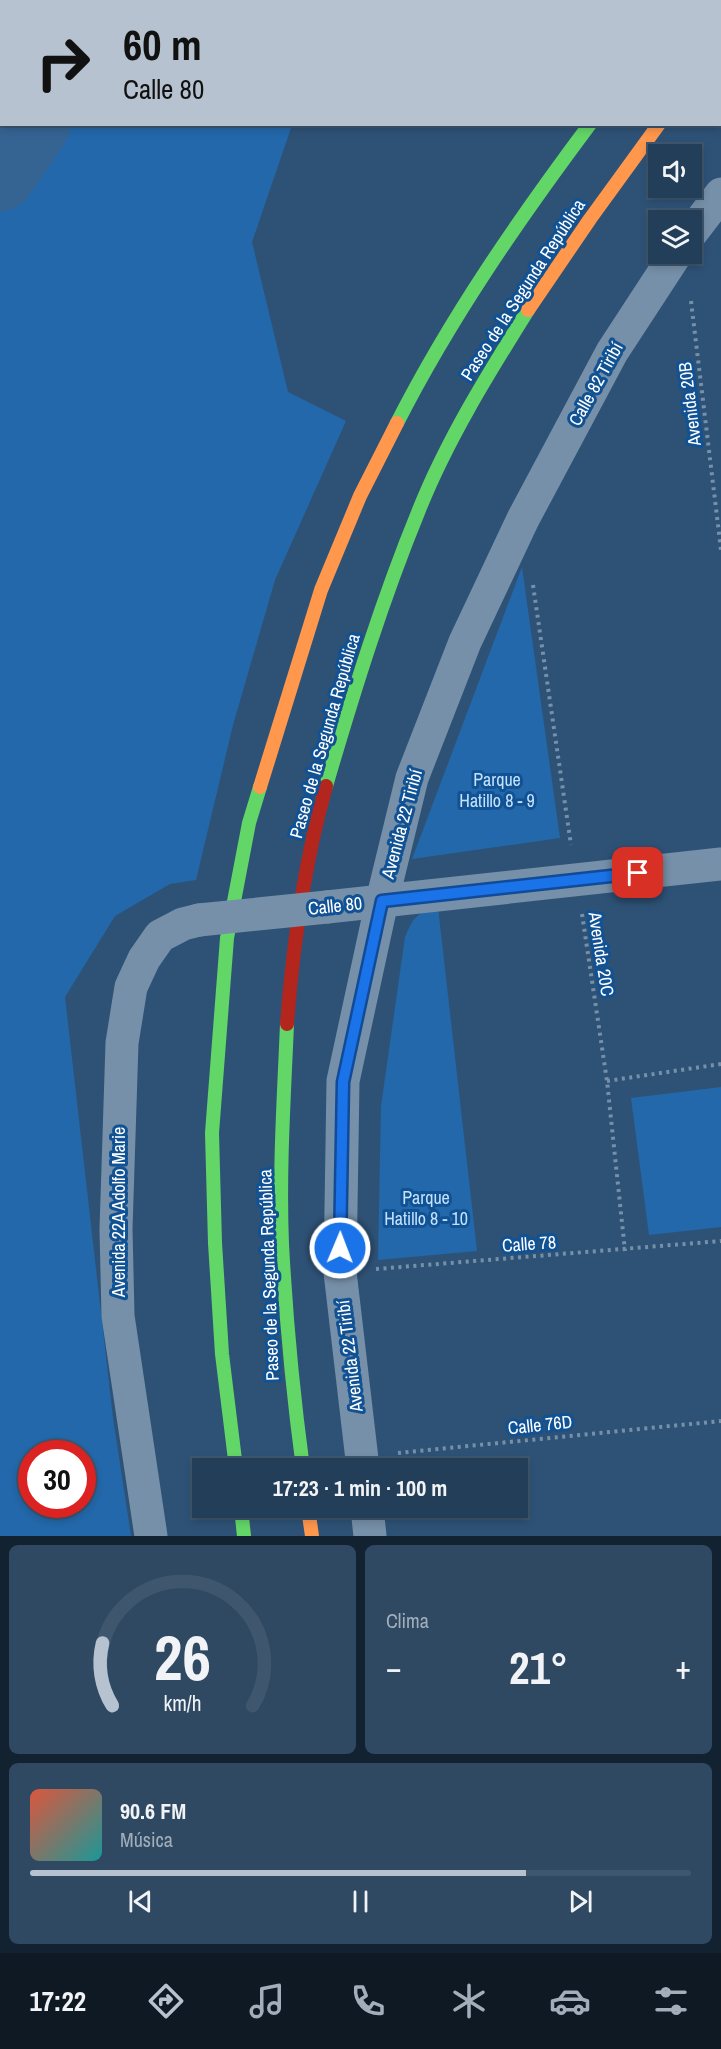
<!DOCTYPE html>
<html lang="es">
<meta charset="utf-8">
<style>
:root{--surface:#223e58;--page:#2e4961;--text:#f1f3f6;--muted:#a2aeba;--line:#3f576e;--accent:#b6c2cf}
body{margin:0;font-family:"Archivo Narrow",sans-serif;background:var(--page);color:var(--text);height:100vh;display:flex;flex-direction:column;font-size:22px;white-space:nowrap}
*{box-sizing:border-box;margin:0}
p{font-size:20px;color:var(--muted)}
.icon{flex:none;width:33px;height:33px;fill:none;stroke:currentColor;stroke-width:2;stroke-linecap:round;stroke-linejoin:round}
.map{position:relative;height:1536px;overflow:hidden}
.drawer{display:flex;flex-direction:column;gap:9px;padding:9px;background:#132230;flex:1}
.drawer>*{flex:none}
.banner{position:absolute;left:0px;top:0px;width:722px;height:126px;box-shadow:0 3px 9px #0003,0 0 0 2px var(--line);background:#b6c2cf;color:#111;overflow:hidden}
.fabs{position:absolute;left:648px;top:144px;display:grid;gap:12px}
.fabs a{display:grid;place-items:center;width:54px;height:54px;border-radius:0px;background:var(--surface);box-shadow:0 3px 9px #0003,0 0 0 2px var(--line);font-size:30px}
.speed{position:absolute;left:18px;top:1440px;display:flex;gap:12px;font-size:30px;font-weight:700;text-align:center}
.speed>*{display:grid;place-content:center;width:78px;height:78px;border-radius:50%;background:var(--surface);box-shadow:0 3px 9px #0003,0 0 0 2px var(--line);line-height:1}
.speed .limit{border:9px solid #d22;background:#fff;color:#111}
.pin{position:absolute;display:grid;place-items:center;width:51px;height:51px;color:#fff;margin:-26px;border-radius:12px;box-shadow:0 3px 9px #0006}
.me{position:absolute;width:66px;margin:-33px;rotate:1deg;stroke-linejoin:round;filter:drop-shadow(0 0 4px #0008)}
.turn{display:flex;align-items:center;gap:21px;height:126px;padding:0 24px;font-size:27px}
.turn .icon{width:78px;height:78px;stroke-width:2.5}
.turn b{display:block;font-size:42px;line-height:51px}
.big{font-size:45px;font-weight:800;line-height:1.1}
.drawer .tile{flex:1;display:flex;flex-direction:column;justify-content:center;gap:9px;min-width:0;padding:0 21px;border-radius:9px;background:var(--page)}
.drawer .dial{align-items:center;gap:0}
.dial svg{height:156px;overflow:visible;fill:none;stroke:var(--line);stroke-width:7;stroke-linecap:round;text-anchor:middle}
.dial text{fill:var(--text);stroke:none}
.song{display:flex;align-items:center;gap:18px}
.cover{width:72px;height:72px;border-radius:9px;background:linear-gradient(135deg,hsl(10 70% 55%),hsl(180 70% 35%))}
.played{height:6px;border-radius:3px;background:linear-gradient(90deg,var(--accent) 75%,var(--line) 75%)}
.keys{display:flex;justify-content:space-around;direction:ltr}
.heat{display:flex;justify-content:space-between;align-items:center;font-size:33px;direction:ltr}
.drawer .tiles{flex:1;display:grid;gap:9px;grid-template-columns:1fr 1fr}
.tile:last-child{grid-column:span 2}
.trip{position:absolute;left:192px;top:1458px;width:336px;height:60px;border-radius:0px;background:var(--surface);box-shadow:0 3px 9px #0003,0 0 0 2px var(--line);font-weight:800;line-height:60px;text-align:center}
.menu{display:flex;height:96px;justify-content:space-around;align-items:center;background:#0e1923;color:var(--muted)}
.menu .icon{width:42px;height:42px}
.menu .selected{color:var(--accent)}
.menu b{font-size:27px;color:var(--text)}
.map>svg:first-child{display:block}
</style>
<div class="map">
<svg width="721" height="1536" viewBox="0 0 721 1536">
<rect width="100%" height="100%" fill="#2e5276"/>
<g fill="#2368ab" fill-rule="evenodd">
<path d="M0,0H334L2,2V124L292,125L252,242L288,392L346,421L275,580L233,725L196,880L170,884L115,916L65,997L113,1418L131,1536H0ZM32,1454H82V1504H32Z"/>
<polygon points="522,567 560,838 412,859"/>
<path d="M438,907L477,1251L378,1260L381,1106L405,937C413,917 417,913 438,907Z"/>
<polygon points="721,1087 721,1227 649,1235 631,1098"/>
</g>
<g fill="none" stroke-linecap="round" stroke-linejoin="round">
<g stroke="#356493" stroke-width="69">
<polyline points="122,2 123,0"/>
<polyline points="0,177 36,124"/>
</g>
<g stroke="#7690a9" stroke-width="4" stroke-dasharray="3 4.5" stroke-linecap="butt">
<polyline points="691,301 721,550"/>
<polyline points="533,585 571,845"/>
<polyline points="582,914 607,1081 625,1251"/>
<polyline points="607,1081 721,1064"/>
<polyline points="376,1269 721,1241"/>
<polyline points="398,1453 721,1421"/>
</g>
<polyline stroke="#7690a9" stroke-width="16" points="548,0 549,2"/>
<g stroke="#7690a9" stroke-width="33">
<polyline points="692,232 721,194"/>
<polyline points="327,907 721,864"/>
<polyline points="363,1468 340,1272 343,1081 382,901 412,778 465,642 523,519 612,352 676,254"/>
<polyline points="367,1508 370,1536"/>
<polyline points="151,1536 118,1316 116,1229 122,1043 131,987 144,959 160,936 183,924 199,920"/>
</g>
<g stroke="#63d668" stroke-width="14">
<path d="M397,423C451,317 519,219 590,124"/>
<path d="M326,786C353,694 382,600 419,510C447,440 488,374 528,310"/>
<path d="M287,1024C284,1097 279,1171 282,1244C286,1319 293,1394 303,1468"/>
<polyline points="236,1468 222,1354 215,1243 212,1133 227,938 249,823 260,787"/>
<polyline points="241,1508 244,1536"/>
</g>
<g stroke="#ff974d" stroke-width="14">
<polyline points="689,2 690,0"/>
<polyline points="528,310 590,219 659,124"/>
<polyline points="260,787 321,590 360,496 397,423"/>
<polyline points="308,1508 312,1536"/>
</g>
<g stroke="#b3261e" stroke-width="14">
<polyline points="720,58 721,57"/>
<path d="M287,1024C293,944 304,864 326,786"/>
</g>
<polyline stroke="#7690a9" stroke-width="33" points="199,920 327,907"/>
</g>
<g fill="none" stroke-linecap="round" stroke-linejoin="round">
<defs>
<polyline id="route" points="340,1248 343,1082 382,901 638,873"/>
</defs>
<use href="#route" stroke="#114b97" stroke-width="15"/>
<use href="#route" stroke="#1a73e8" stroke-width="10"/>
</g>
<g text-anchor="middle" stroke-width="6" stroke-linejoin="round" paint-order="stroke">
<g font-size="18" fill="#fff" stroke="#105294">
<text transform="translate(523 290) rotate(-57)" y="6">Paseo de la Segunda República</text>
<text transform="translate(596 384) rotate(-61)" y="6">Calle 82 Tiribí</text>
<text transform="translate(690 404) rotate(-97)" y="6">Avenida 20B</text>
<text transform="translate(325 736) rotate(-74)" y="6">Paseo de la Segunda República</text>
<text transform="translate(402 824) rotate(-75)" y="6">Avenida 22 Tiribí</text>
<text transform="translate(335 906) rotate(-6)" y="6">Calle 80</text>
<text transform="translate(601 954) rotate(81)" y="6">Avenida 20C</text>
<text transform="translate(119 1212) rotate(-90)" y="6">Avenida 22A Adolfo Marie</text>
<text transform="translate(529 1244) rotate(-4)" y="6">Calle 78</text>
<text transform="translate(269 1275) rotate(-92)" y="6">Paseo de la Segunda República</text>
<text transform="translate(350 1356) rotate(-97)" y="6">Avenida 22 Tiribí</text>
<text transform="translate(540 1425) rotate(-6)" y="6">Calle 76D</text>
</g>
<g font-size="18" fill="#c4e2fe" stroke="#105294">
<text x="497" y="786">Parque<tspan x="497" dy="21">Hatillo 8 - 9</tspan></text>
<text x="426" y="1204">Parque<tspan x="426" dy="21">Hatillo 8 - 10</tspan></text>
</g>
</g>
</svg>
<div class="fabs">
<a><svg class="icon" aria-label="sound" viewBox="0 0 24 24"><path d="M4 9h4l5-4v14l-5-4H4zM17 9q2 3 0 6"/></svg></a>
<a><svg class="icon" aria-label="layers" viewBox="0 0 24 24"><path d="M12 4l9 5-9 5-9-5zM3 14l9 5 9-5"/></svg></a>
</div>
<div class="speed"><div class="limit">30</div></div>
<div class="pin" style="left:638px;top:873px;background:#d93025"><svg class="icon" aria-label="arrive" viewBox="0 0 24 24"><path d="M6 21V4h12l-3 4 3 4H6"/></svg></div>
<svg class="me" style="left:340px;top:1248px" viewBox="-20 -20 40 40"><circle r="17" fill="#1a73e8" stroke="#fff" stroke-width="3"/><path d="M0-11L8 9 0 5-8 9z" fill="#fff"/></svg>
<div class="trip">17:23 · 1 min · 100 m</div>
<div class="banner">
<div class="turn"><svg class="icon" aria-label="right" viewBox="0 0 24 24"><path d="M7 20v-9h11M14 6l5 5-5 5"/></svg><div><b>60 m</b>Calle 80</div></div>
</div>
</div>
<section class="drawer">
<div class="tiles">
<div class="tile dial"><svg viewBox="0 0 100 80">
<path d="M14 69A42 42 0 1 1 86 69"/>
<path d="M14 69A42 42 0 0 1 9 37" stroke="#b6c2cf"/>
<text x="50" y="56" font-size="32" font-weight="700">26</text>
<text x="50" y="72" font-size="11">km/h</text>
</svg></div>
<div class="tile"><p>Clima</p>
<div class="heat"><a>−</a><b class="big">21°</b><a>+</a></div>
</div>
<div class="tile">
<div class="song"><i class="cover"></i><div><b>90.6 FM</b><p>Música</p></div></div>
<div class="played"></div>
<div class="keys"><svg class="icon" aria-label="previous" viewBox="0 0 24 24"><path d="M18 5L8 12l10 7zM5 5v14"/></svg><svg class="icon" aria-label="pause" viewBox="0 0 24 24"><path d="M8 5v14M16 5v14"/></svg><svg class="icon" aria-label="next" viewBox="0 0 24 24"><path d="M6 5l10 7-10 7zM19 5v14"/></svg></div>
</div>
</div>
</section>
<nav class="menu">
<b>17:22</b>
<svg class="icon selected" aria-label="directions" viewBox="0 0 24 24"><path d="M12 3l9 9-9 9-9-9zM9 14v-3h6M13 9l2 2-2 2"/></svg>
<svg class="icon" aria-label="music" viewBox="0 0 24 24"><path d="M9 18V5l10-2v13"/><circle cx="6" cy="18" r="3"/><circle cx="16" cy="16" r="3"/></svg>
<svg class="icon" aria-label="phone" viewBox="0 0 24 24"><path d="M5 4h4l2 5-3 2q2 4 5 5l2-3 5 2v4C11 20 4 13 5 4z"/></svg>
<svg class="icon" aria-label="climate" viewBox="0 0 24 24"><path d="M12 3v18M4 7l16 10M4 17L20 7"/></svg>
<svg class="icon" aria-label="car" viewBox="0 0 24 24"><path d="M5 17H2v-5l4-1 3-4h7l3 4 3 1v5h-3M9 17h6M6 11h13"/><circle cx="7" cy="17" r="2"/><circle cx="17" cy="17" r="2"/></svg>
<svg class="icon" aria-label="filters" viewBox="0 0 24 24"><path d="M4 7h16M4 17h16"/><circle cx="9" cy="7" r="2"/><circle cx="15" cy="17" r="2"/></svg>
</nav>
